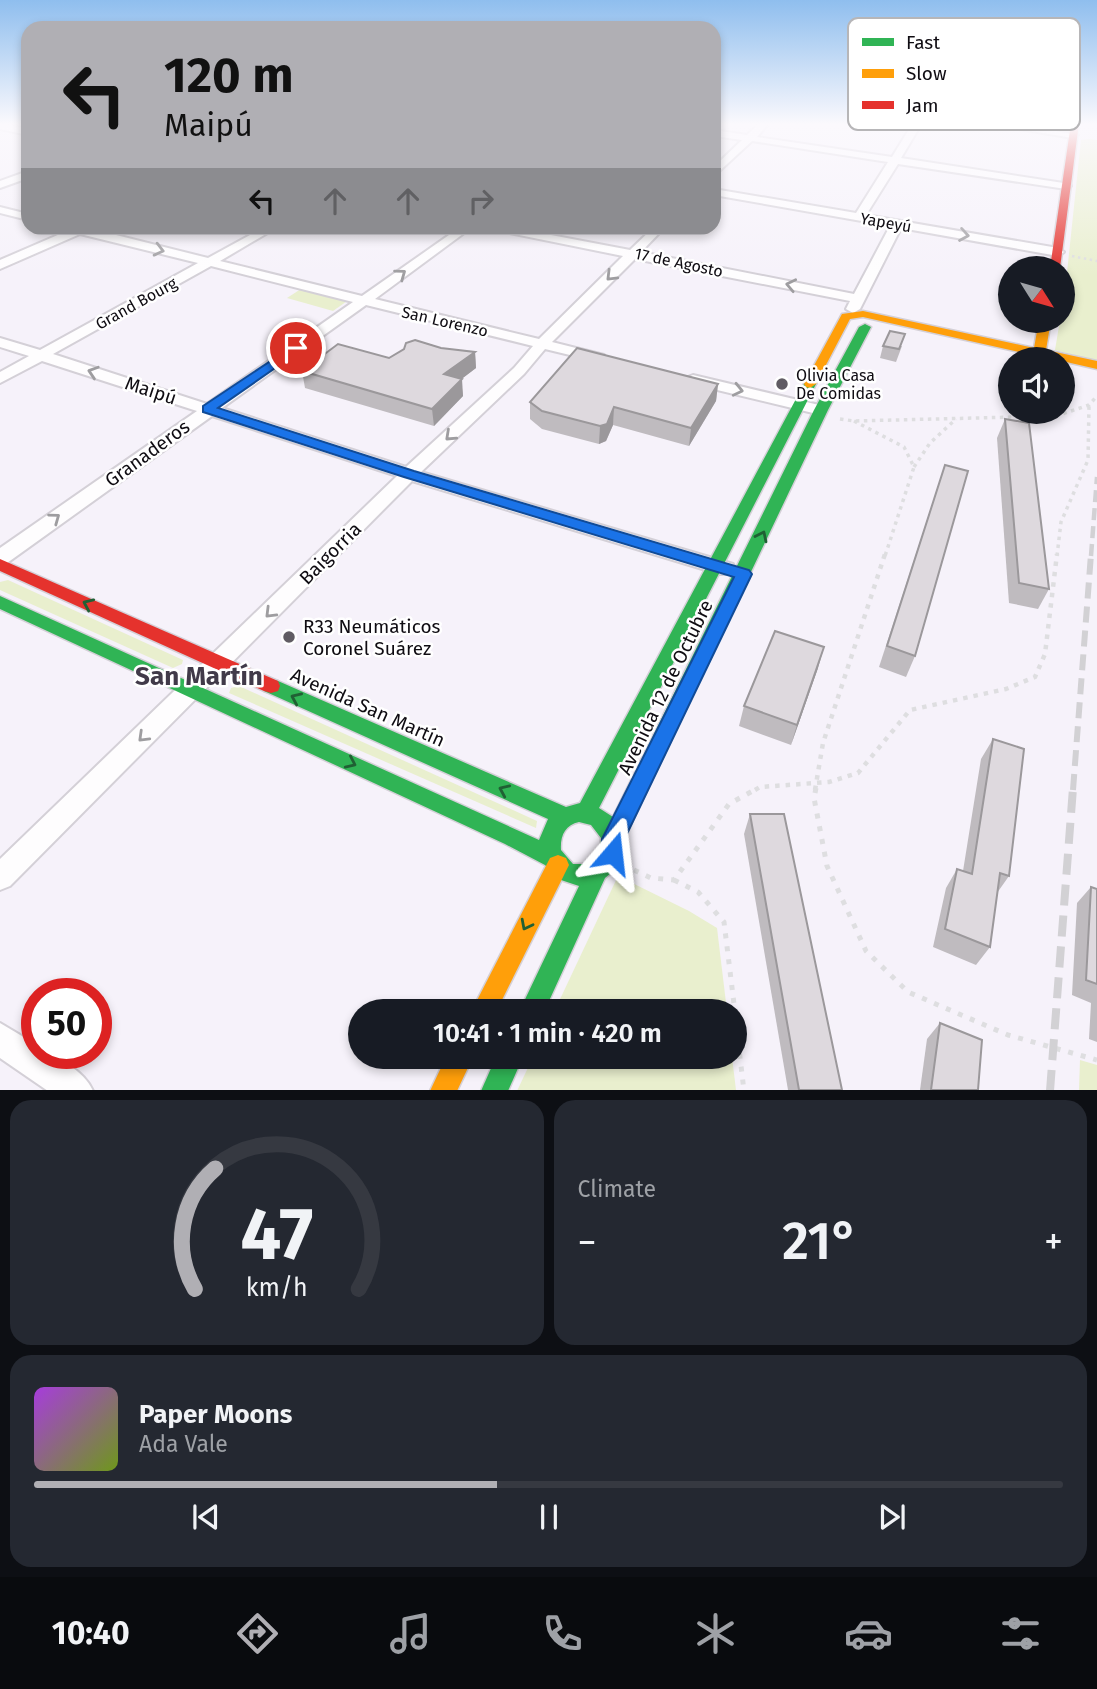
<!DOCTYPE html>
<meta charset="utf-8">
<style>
:root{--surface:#171b24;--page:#242831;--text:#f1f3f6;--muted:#9ea1a6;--line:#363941;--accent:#b0afb4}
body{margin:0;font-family:"Fira Sans",sans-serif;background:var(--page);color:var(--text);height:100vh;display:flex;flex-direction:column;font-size:26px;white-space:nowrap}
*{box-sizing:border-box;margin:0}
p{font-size:23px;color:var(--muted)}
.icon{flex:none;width:38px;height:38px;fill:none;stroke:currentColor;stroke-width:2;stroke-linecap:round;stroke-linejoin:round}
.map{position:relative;height:1090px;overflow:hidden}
.drawer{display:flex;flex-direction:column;gap:10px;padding:10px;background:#0d0f14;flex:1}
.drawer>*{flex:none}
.guide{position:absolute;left:21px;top:21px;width:700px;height:214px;border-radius:21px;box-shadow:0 4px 10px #0003;background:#b0afb4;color:#111;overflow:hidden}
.needle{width:46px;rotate:127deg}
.controls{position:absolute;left:998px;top:256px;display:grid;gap:14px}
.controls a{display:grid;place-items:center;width:77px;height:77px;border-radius:50%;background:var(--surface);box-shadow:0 4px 10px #0003;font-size:35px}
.speed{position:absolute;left:21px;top:978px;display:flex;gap:14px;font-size:35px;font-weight:700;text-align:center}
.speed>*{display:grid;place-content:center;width:91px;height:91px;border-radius:50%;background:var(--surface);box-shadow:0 4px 10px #0003;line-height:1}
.speed .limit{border:10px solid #d22;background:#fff;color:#111}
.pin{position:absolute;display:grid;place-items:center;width:60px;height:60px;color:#fff;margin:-30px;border:4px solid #fff;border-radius:50%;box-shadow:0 2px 7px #0007}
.me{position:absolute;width:77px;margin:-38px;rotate:17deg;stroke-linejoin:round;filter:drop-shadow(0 0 5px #0008)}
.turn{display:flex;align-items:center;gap:24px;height:147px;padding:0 28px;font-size:32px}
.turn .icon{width:91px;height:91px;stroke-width:2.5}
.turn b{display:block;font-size:49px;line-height:60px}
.lanes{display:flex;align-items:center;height:66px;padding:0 28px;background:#0003;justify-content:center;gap:35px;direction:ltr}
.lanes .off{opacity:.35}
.big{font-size:52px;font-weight:600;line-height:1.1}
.drawer .widget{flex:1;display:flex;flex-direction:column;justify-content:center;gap:10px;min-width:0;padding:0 24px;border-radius:21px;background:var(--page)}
.drawer .dial{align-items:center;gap:0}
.dial svg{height:182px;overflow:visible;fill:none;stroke:var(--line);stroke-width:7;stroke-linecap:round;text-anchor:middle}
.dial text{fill:var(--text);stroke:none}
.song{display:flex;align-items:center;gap:21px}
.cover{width:84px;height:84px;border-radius:10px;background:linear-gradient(135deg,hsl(280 70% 55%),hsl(80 70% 35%))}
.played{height:7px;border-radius:4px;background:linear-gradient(90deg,var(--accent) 45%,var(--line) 45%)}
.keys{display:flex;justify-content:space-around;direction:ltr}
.heat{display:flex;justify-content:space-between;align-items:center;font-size:38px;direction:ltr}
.drawer .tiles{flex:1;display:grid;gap:10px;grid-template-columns:1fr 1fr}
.widget:last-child{grid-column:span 2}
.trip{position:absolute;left:348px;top:999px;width:399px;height:70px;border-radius:35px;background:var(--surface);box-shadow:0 4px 10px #0003;font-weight:600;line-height:70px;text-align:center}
.dock{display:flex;height:112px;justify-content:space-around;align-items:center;background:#090b0e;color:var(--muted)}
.dock .icon{width:49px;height:49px}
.dock .current{color:var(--accent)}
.dock b{font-size:32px;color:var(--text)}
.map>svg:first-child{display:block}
</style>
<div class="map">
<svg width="1097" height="1091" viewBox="0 0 1097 1091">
<rect width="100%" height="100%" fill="#f6f2fa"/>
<g fill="#e9efce">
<polygon points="1089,139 1097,140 1097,361 1055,350 1060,320 1062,320 1081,140"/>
<polygon points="304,287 350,299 333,311 287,298"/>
<polygon points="8,580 183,660 182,664 173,668 0,590 0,582"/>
<polygon points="239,686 537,821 536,828 229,693 231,688"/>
<polygon points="618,876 689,911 717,928 727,1011 554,1012"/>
<polygon points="533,1057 732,1057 736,1090 517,1091"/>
<polygon points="1080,1060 1097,1065 1097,1090 1079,1090"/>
</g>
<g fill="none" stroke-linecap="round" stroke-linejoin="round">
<defs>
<g id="street">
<polygon points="0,123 28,129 28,135 0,129"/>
<path d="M760,123H769L757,137L892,157L913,123H922L901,158L1070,184L1071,186L1066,189L898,164L866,215L1058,248L1064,252L1058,256L901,228L860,309L853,313L846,309L850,301L635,259L552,342L604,355L606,358L604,361L599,362L545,349L524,374L421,472L733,564L736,569L733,574H719L412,481L10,886L0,890V859L397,476L212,416L7,563L0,565V548L197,411L42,361L0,383V372L29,356L0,347V338L40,350L198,263L80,234L0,269V260L67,231L65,228H88L208,258L263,228H276L220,261L362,296L459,228H471L375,299L539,339L623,256L499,231L494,228H514L630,250L653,228H664L641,252L854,294L890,226L714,195V189L856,213L888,162L752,141L714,176V167L742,140L714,136V130L747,135ZM211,266L353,302L207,404L53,354ZM366,305L533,346L514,368L406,467L222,408Z"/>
<polygon points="983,123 1008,123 1078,135 1073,138"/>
<polygon points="28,171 28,178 0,188 0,181"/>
<polygon points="0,207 28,214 28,220 0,213"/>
<polygon points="693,375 819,405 821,408 813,413 688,383 685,380 688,377"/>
<path d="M0,1023L37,1045V1054C57,1054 85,1072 93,1091H48L0,1058Z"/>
</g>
<g id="fast">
<path d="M865,324L871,327L828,410L623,841C623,856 617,869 605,878L544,1012H519L579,886L558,879L545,865L505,844L0,609V596L539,840L548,819L264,691L262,686L264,681L271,679L278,681L566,807L580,803L804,384L810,380L814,381L816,384L599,808L613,817L814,410L859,327ZM579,822L591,825L601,838L600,853L587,864H573L561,850C560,836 565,825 579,822Z"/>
<polygon points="496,1057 523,1057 508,1091 481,1091"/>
</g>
<g id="slow">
<polygon points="863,311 1034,348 1039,320 1051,320 1046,350 1097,361 1097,369 1062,361 1062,359 1032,359 1033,355 863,317 850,319 816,384 810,388 806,387 804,384 842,314"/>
<polygon points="558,855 566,858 569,865 496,1012 471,1012 550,858"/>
<polygon points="446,1057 473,1057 457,1091 430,1091"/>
</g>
<g id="jam">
<polygon points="1071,123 1079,123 1060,268 1050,268"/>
<polygon points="0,559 278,681 280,686 278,691 271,693 264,691 0,571"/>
</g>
</defs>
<use href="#street" stroke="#d4d0d7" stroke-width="4"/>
<use href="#fast" stroke="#d4d0d7" stroke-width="3"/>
<use href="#slow" stroke="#d4d0d7" stroke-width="3"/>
<use href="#jam" stroke="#d4d0d7" stroke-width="3"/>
<polyline stroke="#dedee0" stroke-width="2.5" stroke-dasharray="2.5 3.5" stroke-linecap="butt" points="1072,256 1097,261"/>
<g stroke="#dedee0" stroke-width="3.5" stroke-dasharray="3.5 4.5" stroke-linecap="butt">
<polyline points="840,419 854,421 1056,416 1089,405 1097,396"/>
<polyline points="854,421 904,447 914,467 885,556"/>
<polyline points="914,467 930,443 956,419"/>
<polyline points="1057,556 1061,522 1088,460 1089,405"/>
</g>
<g stroke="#dedee0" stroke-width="4.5" stroke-dasharray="4.5 6" stroke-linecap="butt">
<polyline points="755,790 760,787 829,782 858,773 910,710 1006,689 1035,677 1045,654 1057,554"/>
<polyline points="815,790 823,743 885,554"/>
</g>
<g stroke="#dedee0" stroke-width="5" stroke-dasharray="5 8" stroke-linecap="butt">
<polyline points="816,788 814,798 827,866 866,951 908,992 1008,1035 1097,1060"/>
<polyline points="634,870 651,878 674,880 729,804 758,788"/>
<polyline points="674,880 698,892 724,922 735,1012"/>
<polyline points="735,1015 744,1091"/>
</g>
<use href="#street" fill="#fefdfe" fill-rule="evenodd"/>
<use href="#fast" fill="#30b455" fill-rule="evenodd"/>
<use href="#slow" fill="#ff9f0a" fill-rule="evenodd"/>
<use href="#jam" fill="#e5322d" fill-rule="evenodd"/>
<polyline stroke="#d2d1d4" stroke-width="4.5" stroke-dasharray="12 6" stroke-linecap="butt" points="1091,556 1097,477"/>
<polyline stroke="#d2d1d4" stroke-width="6" stroke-dasharray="16 8" stroke-linecap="butt" points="1073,790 1091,554"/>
<polyline stroke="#d2d1d4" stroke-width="8" stroke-dasharray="21 10" stroke-linecap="butt" points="1050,1091 1073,788"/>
</g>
<g fill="#bfbbbf">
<polygon points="883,346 902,346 896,362 880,358"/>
<polygon points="441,348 475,352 476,368 461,379 463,396 434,426 305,388 302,371 389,358"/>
<polygon points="718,384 716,401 689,446 613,425 606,441 599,444 542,429 530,419 530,402"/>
<polygon points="1005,419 1049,589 1038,609 1009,603 997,438"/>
<polygon points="945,465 915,656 906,677 879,667"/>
<polygon points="818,668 791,745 739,726 744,706"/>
<polygon points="993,739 1009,876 997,893 990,947 976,965 933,947 946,888 957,869 963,871 981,759"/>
<polygon points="750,814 842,1090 788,1090 744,834"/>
<polygon points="1091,887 1097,889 1097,1042 1089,1039 1091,1003 1072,995 1077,903"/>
<polygon points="940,1023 978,1090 920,1090 927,1039"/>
</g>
<g fill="#9b989b">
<polygon points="475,352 476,368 446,391 444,374"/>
<polygon points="462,379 463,396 434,426 432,409"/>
<polygon points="718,384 716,401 689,446 691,428"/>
<polygon points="614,407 613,425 606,441 599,444 600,426"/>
<polygon points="824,647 818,668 791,745 797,725"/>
</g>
<g fill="#ded9de" stroke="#9b989b" stroke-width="2">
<polygon points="890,331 905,334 899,349 883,346"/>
<polygon points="415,340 441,348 475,352 444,374 462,379 432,409 302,371 338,344 389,358 404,349 406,343"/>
<polygon points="577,348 718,384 691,428 614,407 607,424 600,426 542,411 530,402"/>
<polygon points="1005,419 1029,423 1049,589 1019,583"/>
<polygon points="945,465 968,471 915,656 887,646"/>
<polygon points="775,631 824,647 797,725 744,706"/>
<polygon points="993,739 1024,749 1009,876 1000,873 990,947 945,929 957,869 972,874"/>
<polygon points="750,814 784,814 842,1090 799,1090"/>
<polygon points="1091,887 1097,889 1097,984 1086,980"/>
<polygon points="940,1023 982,1040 978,1090 931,1090"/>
</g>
<defs><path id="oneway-chevron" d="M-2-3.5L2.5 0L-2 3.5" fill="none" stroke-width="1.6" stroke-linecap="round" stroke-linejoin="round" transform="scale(1.75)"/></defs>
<g stroke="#9e9da0">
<use href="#oneway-chevron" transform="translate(964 235) rotate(10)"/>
<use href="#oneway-chevron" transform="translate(159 250) rotate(14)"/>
<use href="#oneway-chevron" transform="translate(401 274) rotate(-36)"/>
<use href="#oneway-chevron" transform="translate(611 276) rotate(135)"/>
<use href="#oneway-chevron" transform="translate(791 285) rotate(-168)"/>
<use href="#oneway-chevron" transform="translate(93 372) rotate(-162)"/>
<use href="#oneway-chevron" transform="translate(738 390) rotate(13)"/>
<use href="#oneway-chevron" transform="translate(450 436) rotate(137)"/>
<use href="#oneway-chevron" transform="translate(55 518) rotate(-36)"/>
<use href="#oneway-chevron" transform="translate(270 613) rotate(135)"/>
<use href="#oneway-chevron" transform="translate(143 737) rotate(136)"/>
</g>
<g stroke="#206034">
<use href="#oneway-chevron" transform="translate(762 536) rotate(-64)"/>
<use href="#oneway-chevron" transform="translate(88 604) rotate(-156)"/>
<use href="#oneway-chevron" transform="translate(296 698) rotate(-156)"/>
<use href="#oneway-chevron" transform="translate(351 763) rotate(25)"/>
<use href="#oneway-chevron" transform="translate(504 790) rotate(-156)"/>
<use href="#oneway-chevron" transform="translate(526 925) rotate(117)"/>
</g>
<linearGradient id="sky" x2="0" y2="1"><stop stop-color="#8fbeee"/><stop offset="0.45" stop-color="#fbf9fd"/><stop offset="1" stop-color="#fbf9fd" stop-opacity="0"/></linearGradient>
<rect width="1097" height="276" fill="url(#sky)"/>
<polygon fill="#1a73e8" stroke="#114b97" stroke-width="2" points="296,344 301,345 301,350 218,408 414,471 749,570 752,574 624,840 621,860 613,863 605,860 602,853 602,839 734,577 404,477 203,412 203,406"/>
<g fill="#605c63" stroke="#fff" stroke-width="2.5">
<circle cx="782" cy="384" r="7"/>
<circle cx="289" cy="637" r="7"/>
</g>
<g text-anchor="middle" stroke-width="5" stroke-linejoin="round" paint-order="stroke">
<g font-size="16" fill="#0f0c12" stroke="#fff">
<text transform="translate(886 222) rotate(10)" y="6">Yapeyú</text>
<text transform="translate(679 262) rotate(12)" y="6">17 de Agosto</text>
<text transform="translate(136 303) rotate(-29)" y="6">Grand Bourg</text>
<text transform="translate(445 321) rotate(13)" y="6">San Lorenzo</text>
</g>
<g font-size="16" fill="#0f0c12" stroke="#fff" text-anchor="start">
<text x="796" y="381">Olivia Casa<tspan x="796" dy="18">De Comidas</tspan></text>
</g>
<g font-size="19" fill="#0f0c12" stroke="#fff">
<text transform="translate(151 390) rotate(18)" y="7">Maipú</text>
<text transform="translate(147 453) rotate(-36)" y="7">Granaderos</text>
<text transform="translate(330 553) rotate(-45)" y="7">Baigorria</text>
<text transform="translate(665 687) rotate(-64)" y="7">Avenida 12 de Octubre</text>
<text transform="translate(368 707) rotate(24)" y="7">Avenida San Martín</text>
</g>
<g font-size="19" fill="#0f0c12" stroke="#fff" text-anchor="start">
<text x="303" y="633">R33 Neumáticos<tspan x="303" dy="22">Coronel Suárez</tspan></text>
</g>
<g font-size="26" font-weight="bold" fill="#413a49" stroke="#fff">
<text x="199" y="685">San Martín</text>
</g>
</g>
<rect x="848" y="18" width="232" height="112" rx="10" fill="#fff" stroke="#b7b6b8" stroke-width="2"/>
<rect x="862" y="38" width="32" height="8" fill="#30b455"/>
<rect x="862" y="69" width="32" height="9" fill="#ff9f0a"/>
<rect x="862" y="101" width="32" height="8" fill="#e5322d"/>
<g font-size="19" fill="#0f0c12">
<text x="906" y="49">Fast</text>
<text x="906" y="80">Slow</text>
<text x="906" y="112">Jam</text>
</g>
</svg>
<div class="controls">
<a><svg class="needle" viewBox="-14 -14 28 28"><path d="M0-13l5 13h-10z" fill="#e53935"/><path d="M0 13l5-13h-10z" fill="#9ea1a6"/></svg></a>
<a><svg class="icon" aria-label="sound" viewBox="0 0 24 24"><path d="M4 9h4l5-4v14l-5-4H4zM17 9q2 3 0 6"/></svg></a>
</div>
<div class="speed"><div class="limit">50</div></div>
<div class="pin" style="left:296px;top:348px;background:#d93025"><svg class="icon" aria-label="arrive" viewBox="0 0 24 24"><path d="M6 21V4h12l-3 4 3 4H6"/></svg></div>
<svg class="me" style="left:613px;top:853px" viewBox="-20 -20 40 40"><path d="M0-17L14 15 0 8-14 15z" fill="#1a73e8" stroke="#fff" stroke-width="4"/></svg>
<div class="trip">10:41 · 1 min · 420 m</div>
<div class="guide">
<div class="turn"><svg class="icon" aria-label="left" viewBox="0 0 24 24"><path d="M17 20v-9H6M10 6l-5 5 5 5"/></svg><div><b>120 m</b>Maipú</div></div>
<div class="lanes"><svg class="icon" aria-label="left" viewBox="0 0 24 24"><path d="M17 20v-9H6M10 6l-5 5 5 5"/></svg><svg class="icon off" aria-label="ahead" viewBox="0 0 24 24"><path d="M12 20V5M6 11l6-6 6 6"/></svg><svg class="icon off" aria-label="ahead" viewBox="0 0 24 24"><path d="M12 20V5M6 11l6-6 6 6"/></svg><svg class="icon off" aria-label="right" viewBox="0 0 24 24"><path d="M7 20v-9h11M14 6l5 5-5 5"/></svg></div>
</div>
</div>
<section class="drawer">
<div class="tiles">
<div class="widget dial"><svg viewBox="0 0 100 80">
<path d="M14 69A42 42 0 1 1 86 69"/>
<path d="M14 69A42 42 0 0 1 23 16" stroke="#b0afb4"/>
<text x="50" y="56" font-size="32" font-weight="700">47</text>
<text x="50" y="72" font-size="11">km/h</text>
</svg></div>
<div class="widget"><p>Climate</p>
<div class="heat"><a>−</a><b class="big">21°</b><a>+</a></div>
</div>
<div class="widget">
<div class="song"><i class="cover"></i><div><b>Paper Moons</b><p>Ada Vale</p></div></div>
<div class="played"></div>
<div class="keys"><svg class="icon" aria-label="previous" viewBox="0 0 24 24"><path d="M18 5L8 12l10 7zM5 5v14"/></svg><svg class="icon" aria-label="pause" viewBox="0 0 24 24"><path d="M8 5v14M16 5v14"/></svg><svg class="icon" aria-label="next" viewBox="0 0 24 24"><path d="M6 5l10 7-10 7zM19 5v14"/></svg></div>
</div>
</div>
</section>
<nav class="dock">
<b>10:40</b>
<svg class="icon current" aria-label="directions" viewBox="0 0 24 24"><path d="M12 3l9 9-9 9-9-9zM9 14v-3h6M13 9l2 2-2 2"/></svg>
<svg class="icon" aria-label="music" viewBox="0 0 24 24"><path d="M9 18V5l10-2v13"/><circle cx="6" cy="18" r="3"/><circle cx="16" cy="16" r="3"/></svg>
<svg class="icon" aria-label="phone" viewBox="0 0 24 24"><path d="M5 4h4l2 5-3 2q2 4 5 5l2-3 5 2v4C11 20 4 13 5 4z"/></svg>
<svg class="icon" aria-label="climate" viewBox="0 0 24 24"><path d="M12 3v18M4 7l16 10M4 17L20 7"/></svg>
<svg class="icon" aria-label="car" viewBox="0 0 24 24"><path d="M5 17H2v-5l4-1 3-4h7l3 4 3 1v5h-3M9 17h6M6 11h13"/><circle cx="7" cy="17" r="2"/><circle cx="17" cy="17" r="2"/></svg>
<svg class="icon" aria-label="filters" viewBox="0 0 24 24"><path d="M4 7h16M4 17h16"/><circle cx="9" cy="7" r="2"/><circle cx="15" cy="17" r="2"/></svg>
</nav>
